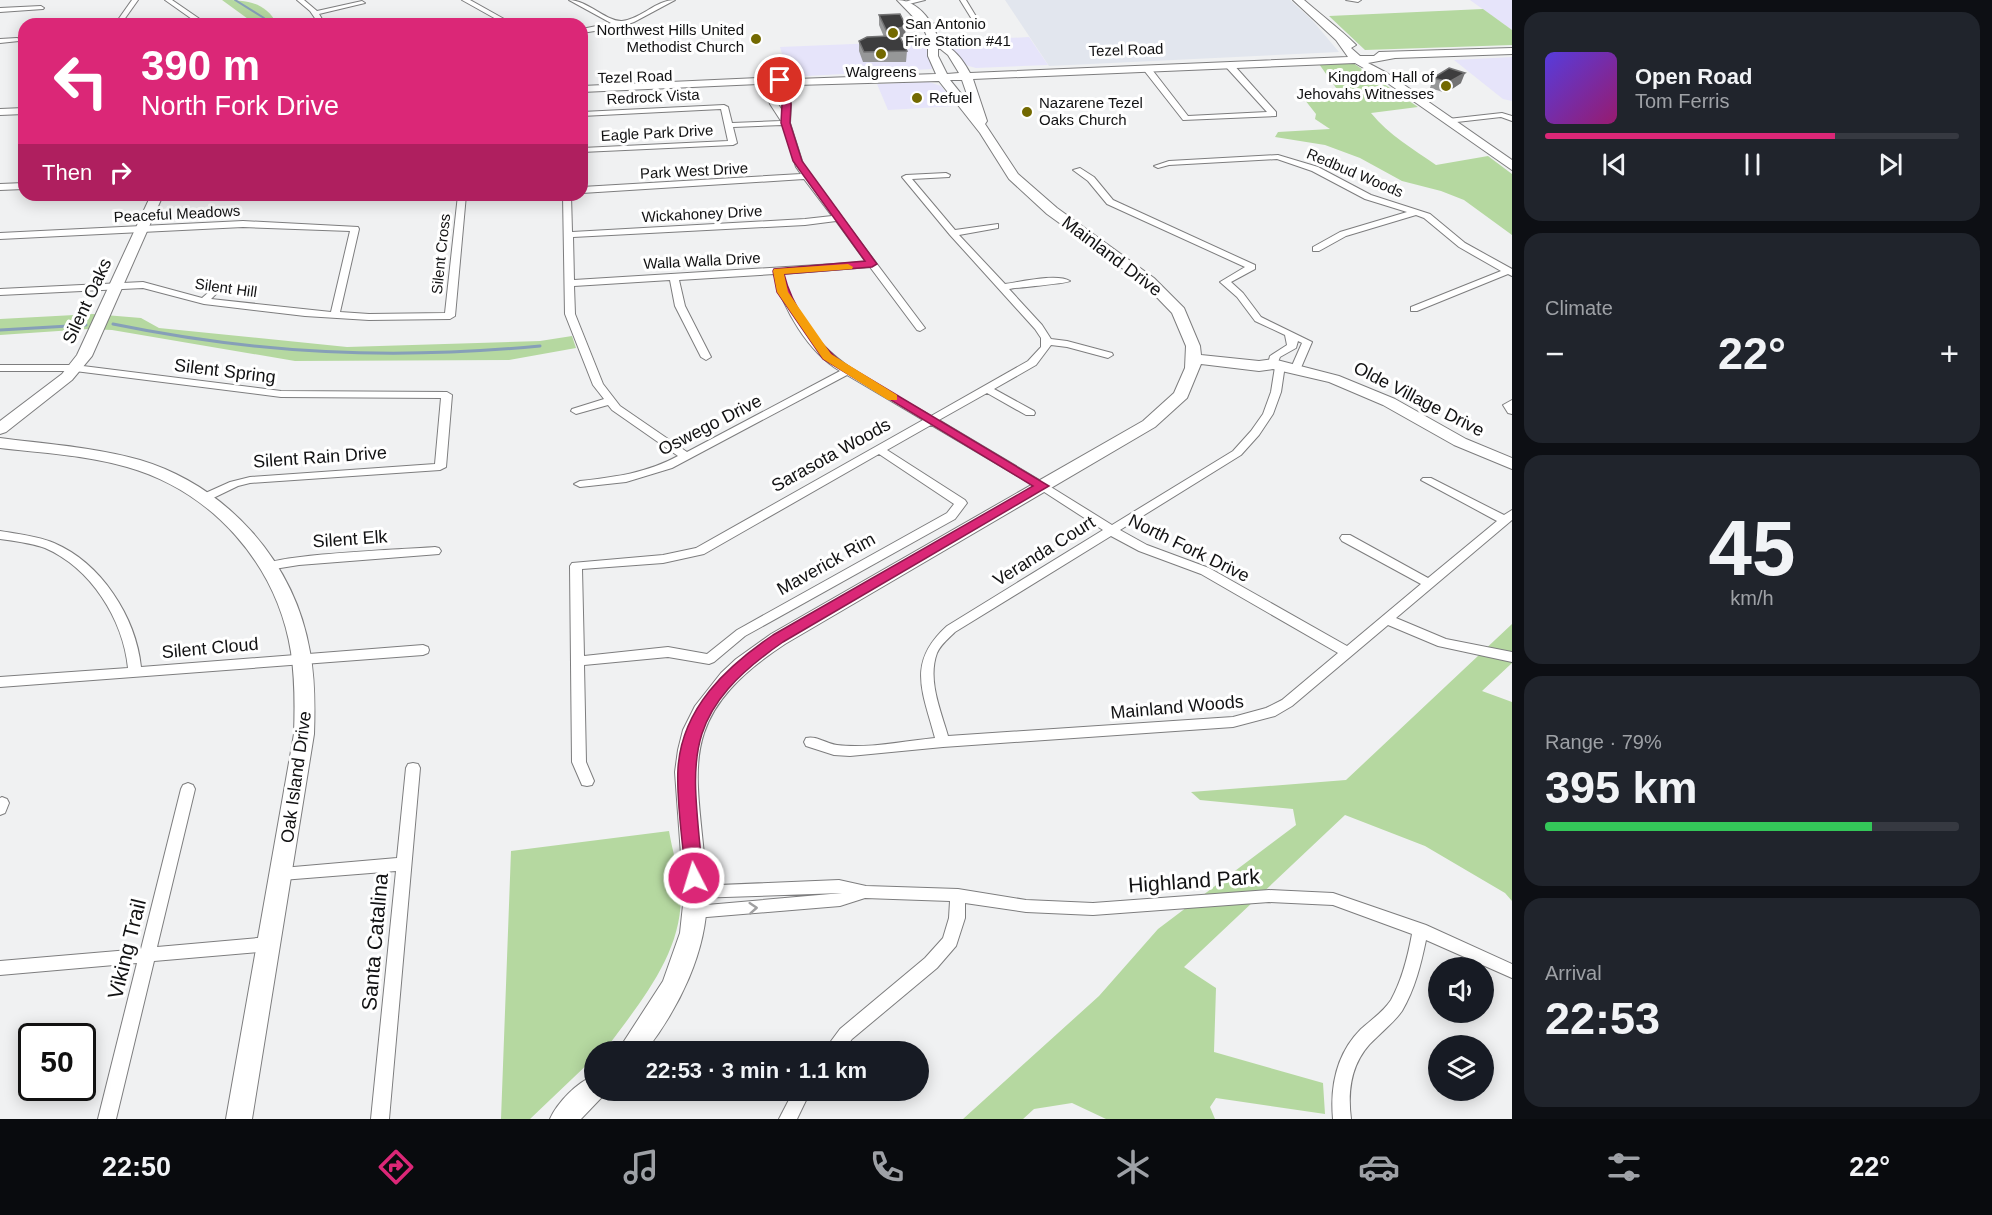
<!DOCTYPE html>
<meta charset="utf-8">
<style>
:root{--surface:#171b24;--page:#20242c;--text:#f1f3f6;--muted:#9ea1a6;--line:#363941;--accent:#db2777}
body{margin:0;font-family:Helvetica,sans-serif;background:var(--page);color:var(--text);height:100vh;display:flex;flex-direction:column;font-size:22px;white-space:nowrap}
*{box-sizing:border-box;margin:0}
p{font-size:20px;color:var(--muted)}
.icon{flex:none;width:33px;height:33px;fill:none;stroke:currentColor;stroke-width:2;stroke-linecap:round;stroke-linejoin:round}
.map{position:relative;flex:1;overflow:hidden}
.panel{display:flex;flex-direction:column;gap:12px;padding:12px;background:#0d0f14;width:480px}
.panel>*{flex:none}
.banner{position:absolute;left:18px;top:18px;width:570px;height:183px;border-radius:18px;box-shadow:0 3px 15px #0003;background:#db2777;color:#fff;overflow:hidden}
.controls{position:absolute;left:1428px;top:957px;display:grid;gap:12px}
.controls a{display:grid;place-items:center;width:66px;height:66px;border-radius:50%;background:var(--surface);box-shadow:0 3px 15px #0003;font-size:30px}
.speed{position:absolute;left:18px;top:1023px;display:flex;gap:12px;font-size:30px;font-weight:700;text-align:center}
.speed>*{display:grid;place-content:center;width:78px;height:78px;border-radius:50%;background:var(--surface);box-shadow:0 3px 15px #0003;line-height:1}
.speed .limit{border:3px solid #111;border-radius:9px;background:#fff;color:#111}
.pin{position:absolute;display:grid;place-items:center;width:51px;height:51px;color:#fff;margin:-26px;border:3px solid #fff;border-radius:50%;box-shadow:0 2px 6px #0007}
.me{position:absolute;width:66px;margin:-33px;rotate:355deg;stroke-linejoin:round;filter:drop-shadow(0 0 4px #0008)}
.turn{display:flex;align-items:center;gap:21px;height:126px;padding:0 24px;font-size:27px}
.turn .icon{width:78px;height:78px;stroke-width:2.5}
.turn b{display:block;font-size:42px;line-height:51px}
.then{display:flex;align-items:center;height:57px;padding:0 24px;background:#0003;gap:12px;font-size:22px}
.big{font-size:45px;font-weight:800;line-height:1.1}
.panel .tile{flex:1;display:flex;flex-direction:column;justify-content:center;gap:9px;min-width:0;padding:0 21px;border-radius:18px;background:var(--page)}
.panel .dial{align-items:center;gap:0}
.dial b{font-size:78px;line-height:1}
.song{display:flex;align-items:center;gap:18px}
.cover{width:72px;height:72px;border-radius:9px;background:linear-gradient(135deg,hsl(250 70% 55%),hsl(320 70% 35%))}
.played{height:6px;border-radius:3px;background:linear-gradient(90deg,var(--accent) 70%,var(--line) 70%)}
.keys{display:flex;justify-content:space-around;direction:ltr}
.heat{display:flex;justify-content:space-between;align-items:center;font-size:33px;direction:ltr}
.charge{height:9px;border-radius:4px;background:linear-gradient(90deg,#34c759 79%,var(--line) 0)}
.trip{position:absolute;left:584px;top:1041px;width:345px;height:60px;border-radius:30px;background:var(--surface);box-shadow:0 3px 15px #0003;font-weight:800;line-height:60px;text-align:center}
.dock{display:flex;height:96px;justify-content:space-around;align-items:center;background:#090b0e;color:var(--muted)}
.dock .icon{width:42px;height:42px}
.dock .current{color:var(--accent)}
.dock b{font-size:27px;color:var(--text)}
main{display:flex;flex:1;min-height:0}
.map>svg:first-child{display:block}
</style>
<main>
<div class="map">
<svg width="1512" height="1119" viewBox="0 0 1512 1119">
<rect width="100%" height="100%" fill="#f0f1f2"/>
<g fill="#e6e4fa">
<polygon points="1470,0 1512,0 1512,30"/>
<polygon points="1029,37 1048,65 976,68 965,65 947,41"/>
<polygon points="926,41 932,69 789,77 780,47"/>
<polygon points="1512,57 1512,101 1503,99 1454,60"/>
<polygon points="929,82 941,86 957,106 888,110 877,84"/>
</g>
<polygon fill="#e2e6ee" points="1005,0 1290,0 1312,20 1339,52 1049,66"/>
<g fill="#b5d8a0">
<path d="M222,0C245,0 265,1 277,24H255Z"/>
<polygon points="1483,9 1512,30 1512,45 1365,50 1329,16"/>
<path d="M1353,63L1418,107L1371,113C1389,135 1413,149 1436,165L1488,156L1512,174V235L1464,200L1441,191L1402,181L1360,158L1325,145L1275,137L1278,132L1330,129L1315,119L1316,114L1301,95L1339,92L1319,64Z"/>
<polygon points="93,314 141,318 159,328 347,347 540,341 572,336 576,348 509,360 295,361 112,330 88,329 0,335 0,319"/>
<polygon points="1512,624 1512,663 1482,691 1512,702 1512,901 1505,893 1425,846 1345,815 1184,967 1216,988 1214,1052 1323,1083 1325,1114 1216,1098 1210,1107 1215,1119 1106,1119 1072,1103 1034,1109 1023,1119 963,1119 1099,996 1158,929 1296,825 1293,809 1200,800 1191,792 1346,780"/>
<path d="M669,831C672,849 678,868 680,886C687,947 642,1000 608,1046L601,1051L594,1052V1058L530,1119H501L511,851Z"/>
</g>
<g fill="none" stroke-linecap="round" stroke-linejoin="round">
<polyline stroke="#869fb8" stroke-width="2" points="235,0 264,18 267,24"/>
<g stroke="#869fb8" stroke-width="3">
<path d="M113,324C259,354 392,360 540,346"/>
<polyline points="0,330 86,325"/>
</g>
<defs>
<g id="street">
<polygon points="132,0 138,0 121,24 115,24"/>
<polygon points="165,0 172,0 207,24 199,24"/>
<polygon points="297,0 304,0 317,11 362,1 365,3 319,14 325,24 319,24 310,11"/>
<polygon points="462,0 470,0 513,24 505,24"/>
<path d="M569,0C587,0 607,22 622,21C641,19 656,0 675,0L634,22L620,27L582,33V29L611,23Z"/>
<polygon points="911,0 925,0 905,5 902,3"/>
<polygon points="960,0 966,0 980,23 979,24 926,27 926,25 928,24 973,21"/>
<polygon points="1346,0 1361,0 1358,2"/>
<polygon points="41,6 44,8 43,9 0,12 0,8"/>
<polygon points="17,38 19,39 19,41 0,43 0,39"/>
<polygon points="1226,63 1232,63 1276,112 1276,116 1183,120 1143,69 1150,67 1188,116 1267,112 1226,67"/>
<path d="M777,78L784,80L791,104L790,123L804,167L925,328L920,331L917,330L870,267L783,274C803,353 867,378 931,416L1028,361L1041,347V338L1035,329L950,235L902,177L906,175L946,173L950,175L949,177L912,179L955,230L998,224V228L959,235L1005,284C1020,282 1057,273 1070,281C1065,284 1020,287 1009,289L1042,325L1051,339L1067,341L1112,353L1113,355L1108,358L1067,347L1051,345L1036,365L994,389L1034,411L1035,413L1034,415H1026L987,393L939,420L1046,484L1112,525L1233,451L1251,431L1263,414L1271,392L1275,367L1268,364L1270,356L1287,345L1285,335L1255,321L1237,297L1220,282L1245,267L1107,204L1088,181L1073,170L1080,168L1094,177L1113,200L1255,265V269L1231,282L1243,293L1261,317L1312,342L1300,370L1296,371L1291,368L1302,343L1298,341L1296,348L1280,357L1278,362L1285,365L1281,392L1273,414L1259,435L1241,455L1120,530L1147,545L1209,568L1347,646L1421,584L1342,541L1340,538L1342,535H1350L1428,578L1497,521L1421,480L1423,478H1431L1504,515L1512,510V520L1396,618L1446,639L1512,652V662L1438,646L1388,625L1292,706L1275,716L1233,727L943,747L850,756L834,755L806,746L804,742L806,738C816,735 827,744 837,745C867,749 905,741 935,738C923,692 906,663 947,626L1103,530L1038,488L931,425L887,450L965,500L967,503L955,519L745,636L714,662L709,664L668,657L584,665L586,762L594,781L592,785L587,786L582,785L572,762L570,566L572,563L663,555L696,548L923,420L847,375L672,468L626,482L580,487L574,484L580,481C615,477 647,473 678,456L612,410L608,405L576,414L571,411L572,409L604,399L593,385L565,314L563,195H571L572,232L805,219L832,216L804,179L582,193V187L801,174L796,167L783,125L733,127L737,143L733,145L582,152V148L728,141L721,109L582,116V112L724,105L728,107L732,123L781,121L770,104L763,81L767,79L771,81L778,104L783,112V104ZM836,221L866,262L574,280L573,237L805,225ZM774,274C783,309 808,352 840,371L687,452L620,406L603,384L575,314L574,286L670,280L675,306L701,357L706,360L711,357L685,306L679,280ZM879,454L954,504L947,513L737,630L707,654L668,647L584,656L582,569L663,563L704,554ZM1111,536L1139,551L1201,574L1338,653L1282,700L1266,708L1233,717L948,736C941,711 927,680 937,653C941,644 949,638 955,632Z"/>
<polygon points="1502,113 1512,116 1512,121 1501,117 1448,123 1444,121 1448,119"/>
<polygon points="1278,155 1318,167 1371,195 1430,214 1465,243 1512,269 1512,276 1508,274 1417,311 1411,311 1411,307 1501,271 1459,247 1424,218 1416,215 1346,236 1319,251 1313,251 1313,247 1340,232 1407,212 1365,199 1312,171 1277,159 1169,165 1158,168 1154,166 1169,161"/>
<polygon points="24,183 24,189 0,190 0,184"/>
<polygon points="458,195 466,195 455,316 450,319 369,320 305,316 204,304 143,288 0,295 0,289 143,282 202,298 217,285 222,288 211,299 331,312 350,231 243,227 0,239 0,233 243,221 358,227 359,229 340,312 369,314 445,313"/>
<polygon points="0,365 75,365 281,391 447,392 452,395 446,467 440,470 250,483 238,486 205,502 201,501 199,498 201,495 230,482 250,477 435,464 441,398 281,397 75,371 0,371"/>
<polygon points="1512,400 1512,414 1508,413 1503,405"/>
<path d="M0,531C18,534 37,536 54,543C101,563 136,617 141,667L423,645L428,647L429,650L428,653L423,655L0,687V677L128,668C123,619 91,568 45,548C31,543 15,541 0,539Z"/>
<path d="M435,547L439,548L441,551L439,554L299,565L268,570L262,566C274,554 409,549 435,547Z"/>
<polygon points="413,763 418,764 420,768 389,1119 371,1119 396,871 282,880 277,878 274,874 277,870 282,868 397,858 406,768 408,764"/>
<polygon points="188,783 193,785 195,789 157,947 269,937 275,939 277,944 275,949 269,951 154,961 116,1119 98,1119 137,963 0,975 0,961 141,949 181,789 183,785"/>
<polygon points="2,797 7,799 9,803 5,813 0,815 0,798"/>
<path d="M839,880L866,886L958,889L1026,900L1093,903L1269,890L1333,893L1426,925L1512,964V978L1426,940C1421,964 1415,989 1402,1011C1395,1021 1385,1029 1376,1038C1352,1059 1347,1088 1351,1119H1333C1330,1086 1337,1053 1361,1029C1371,1020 1383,1012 1391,1000C1402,980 1408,956 1412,934L1333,905L1269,902L1093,915L1026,912L965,903V918L956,946L937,968L852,1039L842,1052H823L840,1029L925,958L943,938L949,918L950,901L865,898L840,906L695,918L690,917L687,912L690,907L695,906L842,893L695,898L690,896L687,892L690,888L695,886Z"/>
<polygon points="794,1090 811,1090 797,1119 779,1119"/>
</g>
<g id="secondary">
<path d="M897,0C912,0 925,12 933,26C935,30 936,35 939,38C954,52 959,53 970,73L1348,57L1336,40L1293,0H1304C1321,15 1340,29 1356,45L1351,48L1360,56H1374L1379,52L1512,48V54L1395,58L1368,63L1387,73L1512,160V170L1379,77L1355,63L973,79L987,121L985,124L1018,174L1057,208L1154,278L1184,308L1200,346L1201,355L1259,361L1273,359L1339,376L1395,399L1466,439L1512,458V469L1454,445L1383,405L1329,382L1273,369L1259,371L1201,364L1187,398L1155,427L785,644C665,723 702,776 707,896C707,952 679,1008 645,1052H617L663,981L680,933L684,896L675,772L678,750L683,730L695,706L721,673L736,659L771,634L1143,421L1174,393L1185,368L1186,346L1172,313L1144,284L1047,214L1009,179L980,133L939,81L796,85L780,83L582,92V86L780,77L796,79L936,74L928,56V39L923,27ZM938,47L948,55L959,73L947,74L938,56ZM950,80H962L971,106Z"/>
<polygon points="24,108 24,114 0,115 0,109"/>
<polygon points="151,195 163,195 92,356 72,380 6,432 0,434 0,421 62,374 77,355"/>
<path d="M0,438C47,444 94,447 140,460C227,486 295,562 310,652C315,679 315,706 314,734L252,1119H226L294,734C295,706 295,679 291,652C277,564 212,491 127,467C86,455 42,453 0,448Z"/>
<path d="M594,1076V1090H606L603,1096L581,1119H550C557,1103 577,1082 594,1076Z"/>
</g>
</defs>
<use href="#street" stroke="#7d7d7e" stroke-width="2"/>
<use href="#secondary" stroke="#7d7d7e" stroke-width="2"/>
<use href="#street" fill="#fff" fill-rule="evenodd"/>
<use href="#secondary" fill="#fff" fill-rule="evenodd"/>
</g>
<g fill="#969798">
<polygon points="879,15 905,36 900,37 907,51 906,62 863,62 859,51 859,41 884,37 879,25"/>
<polygon points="1433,78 1461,83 1446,93 1430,88"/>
</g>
<g fill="#737374">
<polygon points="906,26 905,36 896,39 896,29"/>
<polygon points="1465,73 1461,83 1446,93 1449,82"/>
</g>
<g fill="#3d3d3e" stroke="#737374" stroke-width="1.5">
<polygon points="900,14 906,26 896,29 907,51 864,52 859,41 867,37 889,36 879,15"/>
<polygon points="1449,68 1465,73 1449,82 1433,78"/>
</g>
<defs><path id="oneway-chevron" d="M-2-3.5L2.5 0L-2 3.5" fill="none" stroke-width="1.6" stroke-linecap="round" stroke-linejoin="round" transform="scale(1.5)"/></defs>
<use stroke="#a0a0a1" href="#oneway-chevron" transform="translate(753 908) rotate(-4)"/>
<path fill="#db2777" stroke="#8e194d" stroke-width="1.5" d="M780,78L784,80L791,104L790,123L802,161L877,264L872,267L784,274C791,304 817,344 843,363L1049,486L783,642C676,716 693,762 703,878L700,883L694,885L688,883L686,878C683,845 676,800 678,768C682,708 726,667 773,635L1033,486L823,359L777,292L773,271L774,269L865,261L793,161L781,123L782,104L776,80Z"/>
<polygon fill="#f59e0b" points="848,264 853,267 852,269 784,274 788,292 831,354 897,395 897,400 888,400 823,359 777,292 773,271 774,269"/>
<g fill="#736901" stroke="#fff" stroke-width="2">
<circle cx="893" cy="33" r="6"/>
<circle cx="756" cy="39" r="6"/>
<circle cx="881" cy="54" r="6"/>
<circle cx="1446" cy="86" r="6"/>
<circle cx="917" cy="98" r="6"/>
<circle cx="1027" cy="112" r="6"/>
</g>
<g text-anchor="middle" stroke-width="6" stroke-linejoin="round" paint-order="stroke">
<g font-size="15" fill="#121213" stroke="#fff" text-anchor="start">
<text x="905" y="29">San Antonio<tspan x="905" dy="17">Fire Station #41</tspan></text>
<text x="744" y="35" text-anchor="end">Northwest Hills United<tspan x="744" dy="17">Methodist Church</tspan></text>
<text x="881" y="77" text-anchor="middle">Walgreens</text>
<text x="1434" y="82" text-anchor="end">Kingdom Hall of<tspan x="1434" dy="17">Jehovahs Witnesses</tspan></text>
<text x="929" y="103">Refuel</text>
<text x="1039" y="108">Nazarene Tezel<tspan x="1039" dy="17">Oaks Church</tspan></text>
</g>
<g font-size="15" fill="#121213" stroke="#fff">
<text transform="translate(1126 50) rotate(-2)" y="5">Tezel Road</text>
<text transform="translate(635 77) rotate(-2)" y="5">Tezel Road</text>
<text transform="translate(653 97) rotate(-3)" y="5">Redrock Vista</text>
<text transform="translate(657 133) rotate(-3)" y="5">Eagle Park Drive</text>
<text transform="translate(694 171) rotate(-3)" y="5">Park West Drive</text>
<text transform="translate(1355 173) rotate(23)" y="5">Redbud Woods</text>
<text transform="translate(177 214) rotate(-3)" y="5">Peaceful Meadows</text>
<text transform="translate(702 214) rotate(-3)" y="5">Wickahoney Drive</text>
<text transform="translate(441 254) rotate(-84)" y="5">Silent Cross</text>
<text transform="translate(702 261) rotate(-3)" y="5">Walla Walla Drive</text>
<text transform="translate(226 288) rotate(8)" y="5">Silent Hill</text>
</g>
<g font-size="18" fill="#121213" stroke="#fff">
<text transform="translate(1112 256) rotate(37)" y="6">Mainland Drive</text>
<text transform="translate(87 301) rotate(-65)" y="6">Silent Oaks</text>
<text transform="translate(225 371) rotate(7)" y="6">Silent Spring</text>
<text transform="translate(1419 399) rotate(27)" y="6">Olde Village Drive</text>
<text transform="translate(710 425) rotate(-27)" y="6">Oswego Drive</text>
<text transform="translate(831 455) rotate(-29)" y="6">Sarasota Woods</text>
<text transform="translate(320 457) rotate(-4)" y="6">Silent Rain Drive</text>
<text transform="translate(350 539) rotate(-4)" y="6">Silent Elk</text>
<text transform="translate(1189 548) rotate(26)" y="6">North Fork Drive</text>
<text transform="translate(1044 551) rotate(-32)" y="6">Veranda Court</text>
<text transform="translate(826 564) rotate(-29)" y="6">Maverick Rim</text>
<text transform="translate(210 648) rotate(-5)" y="6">Silent Cloud</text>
<text transform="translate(1177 707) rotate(-5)" y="6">Mainland Woods</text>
<text transform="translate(296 777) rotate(-82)" y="6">Oak Island Drive</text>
</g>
<g font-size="21" fill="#121213" stroke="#fff">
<text transform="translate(1194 881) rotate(-4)" y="7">Highland Park</text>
<text transform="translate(375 942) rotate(-85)" y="7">Santa Catalina</text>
<text transform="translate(127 949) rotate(-76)" y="7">Viking Trail</text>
</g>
</g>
</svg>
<div class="controls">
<a><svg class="icon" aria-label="sound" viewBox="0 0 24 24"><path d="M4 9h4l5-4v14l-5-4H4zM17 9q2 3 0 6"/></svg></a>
<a><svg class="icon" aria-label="layers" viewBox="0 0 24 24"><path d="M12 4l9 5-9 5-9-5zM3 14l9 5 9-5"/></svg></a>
</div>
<div class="speed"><div class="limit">50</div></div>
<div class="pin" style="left:780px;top:80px;background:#d93025"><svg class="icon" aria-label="arrive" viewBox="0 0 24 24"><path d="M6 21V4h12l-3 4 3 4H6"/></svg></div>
<svg class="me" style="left:694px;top:878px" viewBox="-20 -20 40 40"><circle r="17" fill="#db2777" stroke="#fff" stroke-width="3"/><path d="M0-11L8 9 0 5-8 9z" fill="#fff"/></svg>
<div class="trip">22:53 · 3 min · 1.1 km</div>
<div class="banner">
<div class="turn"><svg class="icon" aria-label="left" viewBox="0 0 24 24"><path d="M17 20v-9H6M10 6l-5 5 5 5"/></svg><div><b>390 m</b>North Fork Drive</div></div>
<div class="then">Then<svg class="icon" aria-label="right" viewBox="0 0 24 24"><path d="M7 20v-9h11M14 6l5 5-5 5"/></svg></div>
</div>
</div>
<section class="panel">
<div class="tile">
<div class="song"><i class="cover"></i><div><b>Open Road</b><p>Tom Ferris</p></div></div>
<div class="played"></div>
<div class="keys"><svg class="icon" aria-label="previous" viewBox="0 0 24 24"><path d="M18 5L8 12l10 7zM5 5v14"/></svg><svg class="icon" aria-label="pause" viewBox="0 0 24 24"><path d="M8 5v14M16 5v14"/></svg><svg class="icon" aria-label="next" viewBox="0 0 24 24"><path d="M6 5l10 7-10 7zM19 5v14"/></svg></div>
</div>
<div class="tile"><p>Climate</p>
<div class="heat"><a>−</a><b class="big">22°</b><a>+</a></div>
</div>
<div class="tile dial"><b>45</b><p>km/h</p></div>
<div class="tile"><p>Range · 79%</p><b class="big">395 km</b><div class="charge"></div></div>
<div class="tile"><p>Arrival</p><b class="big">22:53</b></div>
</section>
</main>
<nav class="dock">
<b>22:50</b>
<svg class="icon current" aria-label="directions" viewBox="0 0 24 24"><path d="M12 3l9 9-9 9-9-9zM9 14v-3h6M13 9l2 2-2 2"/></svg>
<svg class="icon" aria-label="music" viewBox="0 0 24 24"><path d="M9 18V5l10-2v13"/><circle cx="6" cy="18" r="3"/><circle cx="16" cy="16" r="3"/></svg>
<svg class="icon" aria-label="phone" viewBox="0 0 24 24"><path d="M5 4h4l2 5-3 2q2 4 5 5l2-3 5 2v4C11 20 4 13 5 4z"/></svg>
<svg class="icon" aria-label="climate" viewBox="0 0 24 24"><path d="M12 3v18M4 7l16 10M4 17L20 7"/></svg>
<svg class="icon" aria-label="car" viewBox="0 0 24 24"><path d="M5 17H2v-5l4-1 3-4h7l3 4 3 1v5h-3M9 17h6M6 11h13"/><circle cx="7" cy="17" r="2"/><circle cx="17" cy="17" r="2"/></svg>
<svg class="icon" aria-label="filters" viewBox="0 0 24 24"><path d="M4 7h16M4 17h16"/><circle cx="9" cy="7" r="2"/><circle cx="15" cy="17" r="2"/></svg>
<b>22°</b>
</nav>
